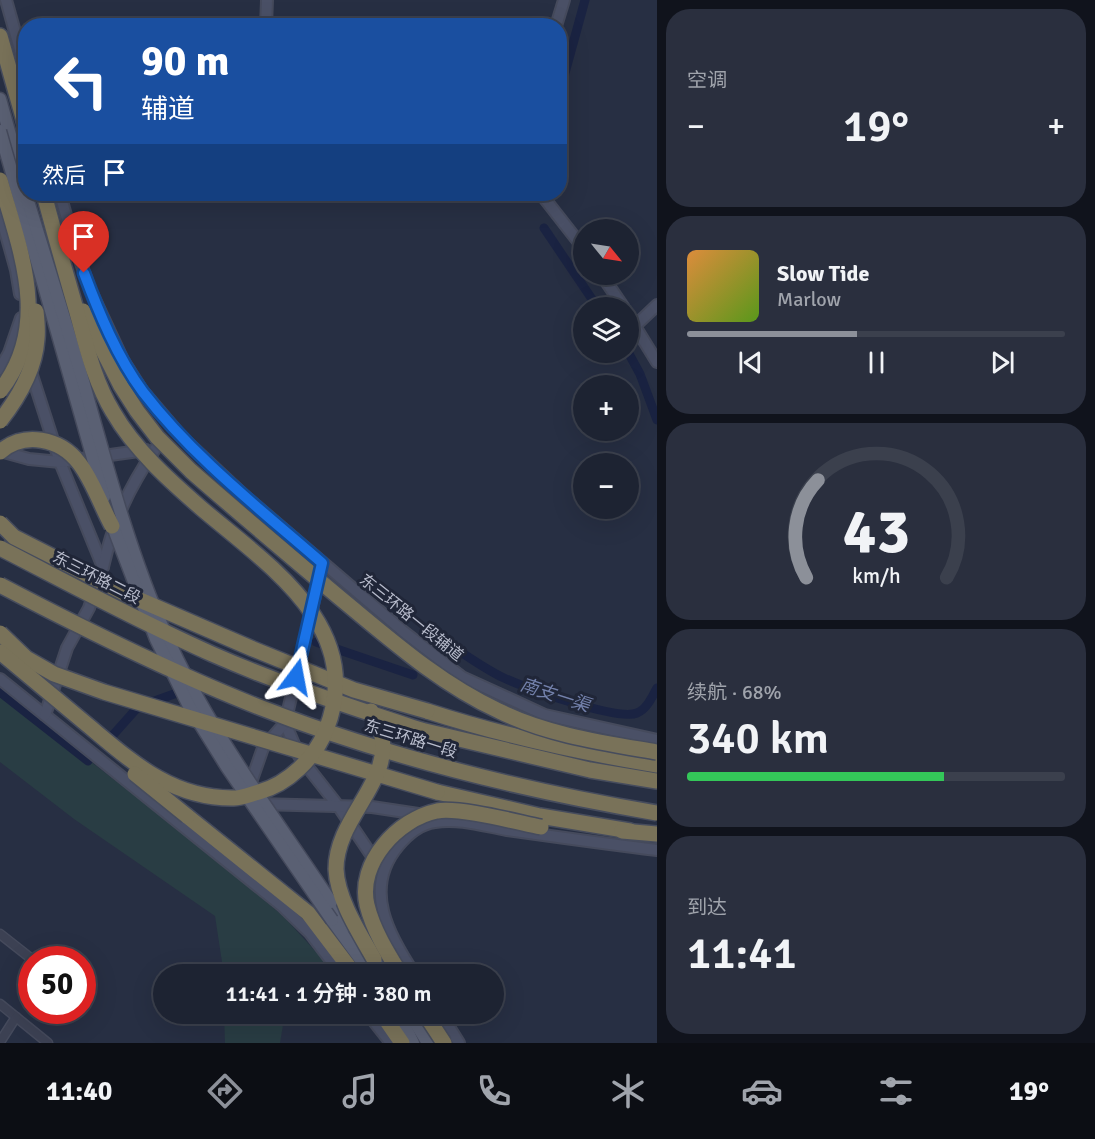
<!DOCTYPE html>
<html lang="zh">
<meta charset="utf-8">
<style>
:root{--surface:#1d2332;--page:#2a2f3e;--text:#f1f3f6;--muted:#a0a4ac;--line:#3b404d;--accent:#8c9099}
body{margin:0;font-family:Signika,"Noto Sans SC",sans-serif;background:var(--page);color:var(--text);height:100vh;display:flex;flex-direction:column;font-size:22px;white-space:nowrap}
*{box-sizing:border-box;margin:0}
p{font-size:20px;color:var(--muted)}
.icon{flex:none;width:33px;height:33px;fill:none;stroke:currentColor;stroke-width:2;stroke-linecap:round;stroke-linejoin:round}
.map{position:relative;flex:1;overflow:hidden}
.panel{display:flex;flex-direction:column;gap:9px;padding:9px;background:#10131c;width:438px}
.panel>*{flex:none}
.guide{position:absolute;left:18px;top:18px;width:549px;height:183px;border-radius:24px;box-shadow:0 6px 24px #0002,0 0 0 2px var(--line);background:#1a4fa0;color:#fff;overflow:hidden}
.needle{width:39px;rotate:120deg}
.buttons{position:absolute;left:573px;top:219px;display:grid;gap:12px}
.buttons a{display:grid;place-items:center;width:66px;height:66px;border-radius:50%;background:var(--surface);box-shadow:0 6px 24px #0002,0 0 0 2px var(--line);font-size:30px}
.speed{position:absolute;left:18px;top:946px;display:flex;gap:12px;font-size:30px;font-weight:700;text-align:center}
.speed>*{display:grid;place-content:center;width:78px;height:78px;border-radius:50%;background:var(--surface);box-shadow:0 6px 24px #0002,0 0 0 2px var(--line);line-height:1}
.speed .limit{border:9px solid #d22;background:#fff;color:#111}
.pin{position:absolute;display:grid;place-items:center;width:51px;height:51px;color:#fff;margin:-62px -26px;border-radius:50% 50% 50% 0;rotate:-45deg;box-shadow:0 0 6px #0007}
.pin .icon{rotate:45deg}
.me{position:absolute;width:66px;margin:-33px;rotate:13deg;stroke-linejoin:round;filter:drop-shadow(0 0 4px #0008)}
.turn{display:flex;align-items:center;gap:21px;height:126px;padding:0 24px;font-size:27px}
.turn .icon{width:78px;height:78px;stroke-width:2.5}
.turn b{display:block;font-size:42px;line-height:51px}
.then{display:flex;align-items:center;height:57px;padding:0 24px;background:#0003;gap:12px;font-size:22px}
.big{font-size:45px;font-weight:600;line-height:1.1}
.panel .widget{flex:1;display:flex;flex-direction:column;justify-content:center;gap:9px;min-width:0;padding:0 21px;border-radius:24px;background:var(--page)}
.panel .dial{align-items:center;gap:0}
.dial svg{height:156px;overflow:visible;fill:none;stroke:var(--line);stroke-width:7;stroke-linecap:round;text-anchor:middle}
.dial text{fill:var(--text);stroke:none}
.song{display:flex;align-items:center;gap:18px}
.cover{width:72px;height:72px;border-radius:9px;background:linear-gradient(135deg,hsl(30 70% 55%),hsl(90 70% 35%))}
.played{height:6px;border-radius:3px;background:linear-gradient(90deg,var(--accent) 45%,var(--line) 45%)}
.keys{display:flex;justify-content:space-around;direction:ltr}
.heat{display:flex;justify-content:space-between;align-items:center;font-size:33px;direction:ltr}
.charge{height:9px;border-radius:4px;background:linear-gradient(90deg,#34c759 68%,var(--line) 0)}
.trip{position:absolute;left:153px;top:964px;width:351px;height:60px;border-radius:30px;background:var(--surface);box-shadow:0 6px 24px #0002,0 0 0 2px var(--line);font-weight:600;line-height:60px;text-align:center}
.tabs{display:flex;height:96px;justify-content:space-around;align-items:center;background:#0c0e14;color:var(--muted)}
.tabs .icon{width:42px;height:42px}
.tabs .selected{color:var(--accent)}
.tabs b{font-size:27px;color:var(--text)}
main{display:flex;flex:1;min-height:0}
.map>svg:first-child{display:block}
</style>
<main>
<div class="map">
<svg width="657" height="1043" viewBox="0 0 657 1043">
<rect width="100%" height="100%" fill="#272f43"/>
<g fill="#293d44">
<polygon points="0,692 215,857 284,917 329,966 331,975 224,975 215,916 74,819 0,762"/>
<polygon points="224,1014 306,1014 283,1025 280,1043 225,1043"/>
</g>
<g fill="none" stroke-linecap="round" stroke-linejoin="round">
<g stroke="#1a2342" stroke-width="9">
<polyline points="560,91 585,0"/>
<polyline points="544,228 598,308"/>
<polyline points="628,352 640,374 657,420"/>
<polyline points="316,642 413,675"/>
<path d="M449,644C467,656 485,669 504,678C526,688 617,721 637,713C647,709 652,697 657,688"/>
<polyline points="0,692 88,761"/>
<polyline points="113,735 138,707 185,690"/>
</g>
<defs>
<g id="street">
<polyline points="0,934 33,960"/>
<polyline points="0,1004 48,1043"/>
<polyline points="0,1042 16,1017"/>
</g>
<g id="secondary">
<polyline points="6,0 26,71"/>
<polyline points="266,26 267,0"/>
<polyline points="556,26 564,0"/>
<polyline points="60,194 73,240 90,289 123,360 142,390 182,437 245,496 404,632 462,677 545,715 657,740"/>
<polyline points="541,194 584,249"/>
<polyline points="0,213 16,270 20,294"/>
<polyline points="601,274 624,308"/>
<polyline points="628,315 657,362"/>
<polyline points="636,325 657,305"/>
<polyline points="0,369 9,353 21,318"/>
<polyline points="30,369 60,462 103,567"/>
<polyline points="0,451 29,459 60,462 146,450"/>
<path d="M103,567C114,519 128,490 155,449"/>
<polyline points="0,679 281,905 310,933 342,975"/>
<polyline points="45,715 67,648 89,608 95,590"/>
<polyline points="285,723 299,756 339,807 376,862"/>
<polyline points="249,788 263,748 285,723 320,575"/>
<polyline points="258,804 372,807 425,815"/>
<path d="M415,975C389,936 362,889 398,846C407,835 420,824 435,822C459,818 484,826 507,830C557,837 607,844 657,850"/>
<polyline points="368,1014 391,1043"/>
<polyline points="441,1014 459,1043"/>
</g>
<g id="primary">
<polyline points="0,99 26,192"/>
<polyline points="331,902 351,927"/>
<polyline points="332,920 372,975"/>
<polyline points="370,953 385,975"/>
<polyline points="399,1014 413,1043"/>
<polyline points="410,1014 428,1043"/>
</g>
<g id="highway">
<polyline points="0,36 26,128"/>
<path d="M427,711C504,736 577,752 657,765"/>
<polyline points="421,730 590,770 657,781"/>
<polyline points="437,792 540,816 630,831"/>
<polyline points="187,816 308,913 355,975"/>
<polyline points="622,831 657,834"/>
<polyline points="382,1014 402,1043"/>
</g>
</defs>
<use href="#street" stroke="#454a5c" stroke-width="11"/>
<use href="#secondary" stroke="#454a5c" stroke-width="14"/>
<use href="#primary" stroke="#454a5c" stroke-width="15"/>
<use href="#highway" stroke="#464c5d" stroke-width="18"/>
<use href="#street" stroke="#3c4153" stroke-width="8"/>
<use href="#secondary" stroke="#4a5066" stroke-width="10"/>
<use href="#primary" stroke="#5a6073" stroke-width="12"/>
<use href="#highway" stroke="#797259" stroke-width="15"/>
<defs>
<g id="primary-bridge">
<polyline points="0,131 104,497"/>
<path d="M27,198C46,259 65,320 83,381C107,467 130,554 166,635C208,730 274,816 331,902"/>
<polyline points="110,519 156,639 189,706 227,767 332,920"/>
</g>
<g id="highway-bridge">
<path d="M0,180C20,251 52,325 0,391"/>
<path d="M83,311L121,386L137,411L157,437L191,471C240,514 290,556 340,598C391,640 439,683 499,711C547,735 605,743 657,752"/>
<path d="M0,421C19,397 35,370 37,339C38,330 37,320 36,311"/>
<path d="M0,452C24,431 60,438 79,463C93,481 101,506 112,526"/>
<polyline points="0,523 14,537 126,594 253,649 354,690 427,711"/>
<path d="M0,548C70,584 140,622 212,654C280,684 351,707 421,730"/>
<path d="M0,585C84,629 170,672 259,707C387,757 521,790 657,813"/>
<polyline points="0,633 26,658 54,674 104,692 437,792"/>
<path d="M0,652C28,675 56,699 84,722C130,760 170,799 234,798C242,798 251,794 259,792C288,784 315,758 326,730C367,628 268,565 201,508C169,480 135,450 113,412C94,381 86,344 76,309C65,271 54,232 44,194"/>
<path d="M371,711C374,718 379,725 381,732C394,781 336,817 336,869C337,899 360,934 374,959"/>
<polyline points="135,774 187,816"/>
<path d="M401,975C388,954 373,930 367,905C357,863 398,819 437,811C459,807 516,822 541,827"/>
<polyline points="425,1014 444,1043"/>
</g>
</defs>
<use href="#primary-bridge" stroke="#454a5c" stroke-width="15" stroke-linecap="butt"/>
<use href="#highway-bridge" stroke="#464c5d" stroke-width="18" stroke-linecap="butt"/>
<use href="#primary-bridge" stroke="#5a6073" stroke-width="12"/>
<use href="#highway-bridge" stroke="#797259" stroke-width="15"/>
</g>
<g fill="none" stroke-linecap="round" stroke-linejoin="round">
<defs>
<path id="route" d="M84,273C99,313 117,357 143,392C193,457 260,509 322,563L296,677"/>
</defs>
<use href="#route" stroke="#114b97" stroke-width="15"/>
<use href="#route" stroke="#1a73e8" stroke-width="10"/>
</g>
<g text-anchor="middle" stroke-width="6" stroke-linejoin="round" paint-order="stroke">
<g font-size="16" fill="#b9bdcd" stroke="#202638">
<text transform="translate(97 577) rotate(27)" y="6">东三环路二段</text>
<text transform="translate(412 617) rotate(39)" y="6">东三环路一段辅道</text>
<text transform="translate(411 738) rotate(17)" y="6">东三环路一段</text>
</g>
<g font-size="18" font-style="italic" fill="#7381ab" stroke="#202638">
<text transform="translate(555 695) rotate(18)" y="6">南支一渠</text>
</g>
</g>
</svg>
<div class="buttons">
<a><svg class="needle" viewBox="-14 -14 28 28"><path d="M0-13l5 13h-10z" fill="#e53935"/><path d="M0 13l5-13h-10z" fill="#a0a4ac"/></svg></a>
<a><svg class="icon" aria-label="layers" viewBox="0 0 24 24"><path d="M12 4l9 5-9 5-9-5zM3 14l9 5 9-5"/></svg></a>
<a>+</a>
<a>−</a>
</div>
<div class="speed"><div class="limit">50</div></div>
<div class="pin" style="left:84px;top:273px;background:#d93025"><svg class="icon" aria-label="arrive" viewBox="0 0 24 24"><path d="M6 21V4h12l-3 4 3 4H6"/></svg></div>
<svg class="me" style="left:296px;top:677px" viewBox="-20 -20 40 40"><path d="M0-17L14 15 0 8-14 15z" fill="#1a73e8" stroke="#fff" stroke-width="4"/></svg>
<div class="trip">11:41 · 1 分钟 · 380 m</div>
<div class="guide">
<div class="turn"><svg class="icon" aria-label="left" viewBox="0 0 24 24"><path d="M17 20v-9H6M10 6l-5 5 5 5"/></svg><div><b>90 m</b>辅道</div></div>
<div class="then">然后<svg class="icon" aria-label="arrive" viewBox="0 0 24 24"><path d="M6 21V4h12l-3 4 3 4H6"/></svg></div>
</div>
</div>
<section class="panel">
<div class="widget"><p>空调</p>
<div class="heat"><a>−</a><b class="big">19°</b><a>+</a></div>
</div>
<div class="widget">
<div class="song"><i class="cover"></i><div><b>Slow Tide</b><p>Marlow</p></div></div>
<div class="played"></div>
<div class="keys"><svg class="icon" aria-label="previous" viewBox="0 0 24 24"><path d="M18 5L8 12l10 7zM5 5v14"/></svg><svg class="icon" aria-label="pause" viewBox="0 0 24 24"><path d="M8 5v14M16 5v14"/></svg><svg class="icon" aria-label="next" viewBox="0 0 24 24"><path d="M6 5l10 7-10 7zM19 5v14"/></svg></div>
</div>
<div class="widget dial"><svg viewBox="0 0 100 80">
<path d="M14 69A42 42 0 1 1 86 69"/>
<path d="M14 69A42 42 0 0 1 20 19" stroke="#8c9099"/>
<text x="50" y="56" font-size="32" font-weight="700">43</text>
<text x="50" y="72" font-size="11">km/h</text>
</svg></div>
<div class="widget"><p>续航 · 68%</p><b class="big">340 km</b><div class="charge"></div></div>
<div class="widget"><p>到达</p><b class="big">11:41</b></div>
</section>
</main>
<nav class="tabs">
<b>11:40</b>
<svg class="icon selected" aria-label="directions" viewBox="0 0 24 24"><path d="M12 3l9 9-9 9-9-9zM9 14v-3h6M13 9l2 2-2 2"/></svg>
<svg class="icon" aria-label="music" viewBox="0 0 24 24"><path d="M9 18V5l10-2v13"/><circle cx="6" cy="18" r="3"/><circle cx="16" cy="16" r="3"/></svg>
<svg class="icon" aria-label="phone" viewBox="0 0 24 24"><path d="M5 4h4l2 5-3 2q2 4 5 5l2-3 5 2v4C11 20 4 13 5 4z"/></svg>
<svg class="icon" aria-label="climate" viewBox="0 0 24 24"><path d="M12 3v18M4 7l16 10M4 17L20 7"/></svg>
<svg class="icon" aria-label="car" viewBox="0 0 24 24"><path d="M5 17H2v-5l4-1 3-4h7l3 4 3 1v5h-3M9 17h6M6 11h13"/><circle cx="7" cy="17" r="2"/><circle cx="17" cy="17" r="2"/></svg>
<svg class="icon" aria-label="filters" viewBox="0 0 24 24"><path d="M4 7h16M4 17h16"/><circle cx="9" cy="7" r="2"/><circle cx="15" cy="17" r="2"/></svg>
<b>19°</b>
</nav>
